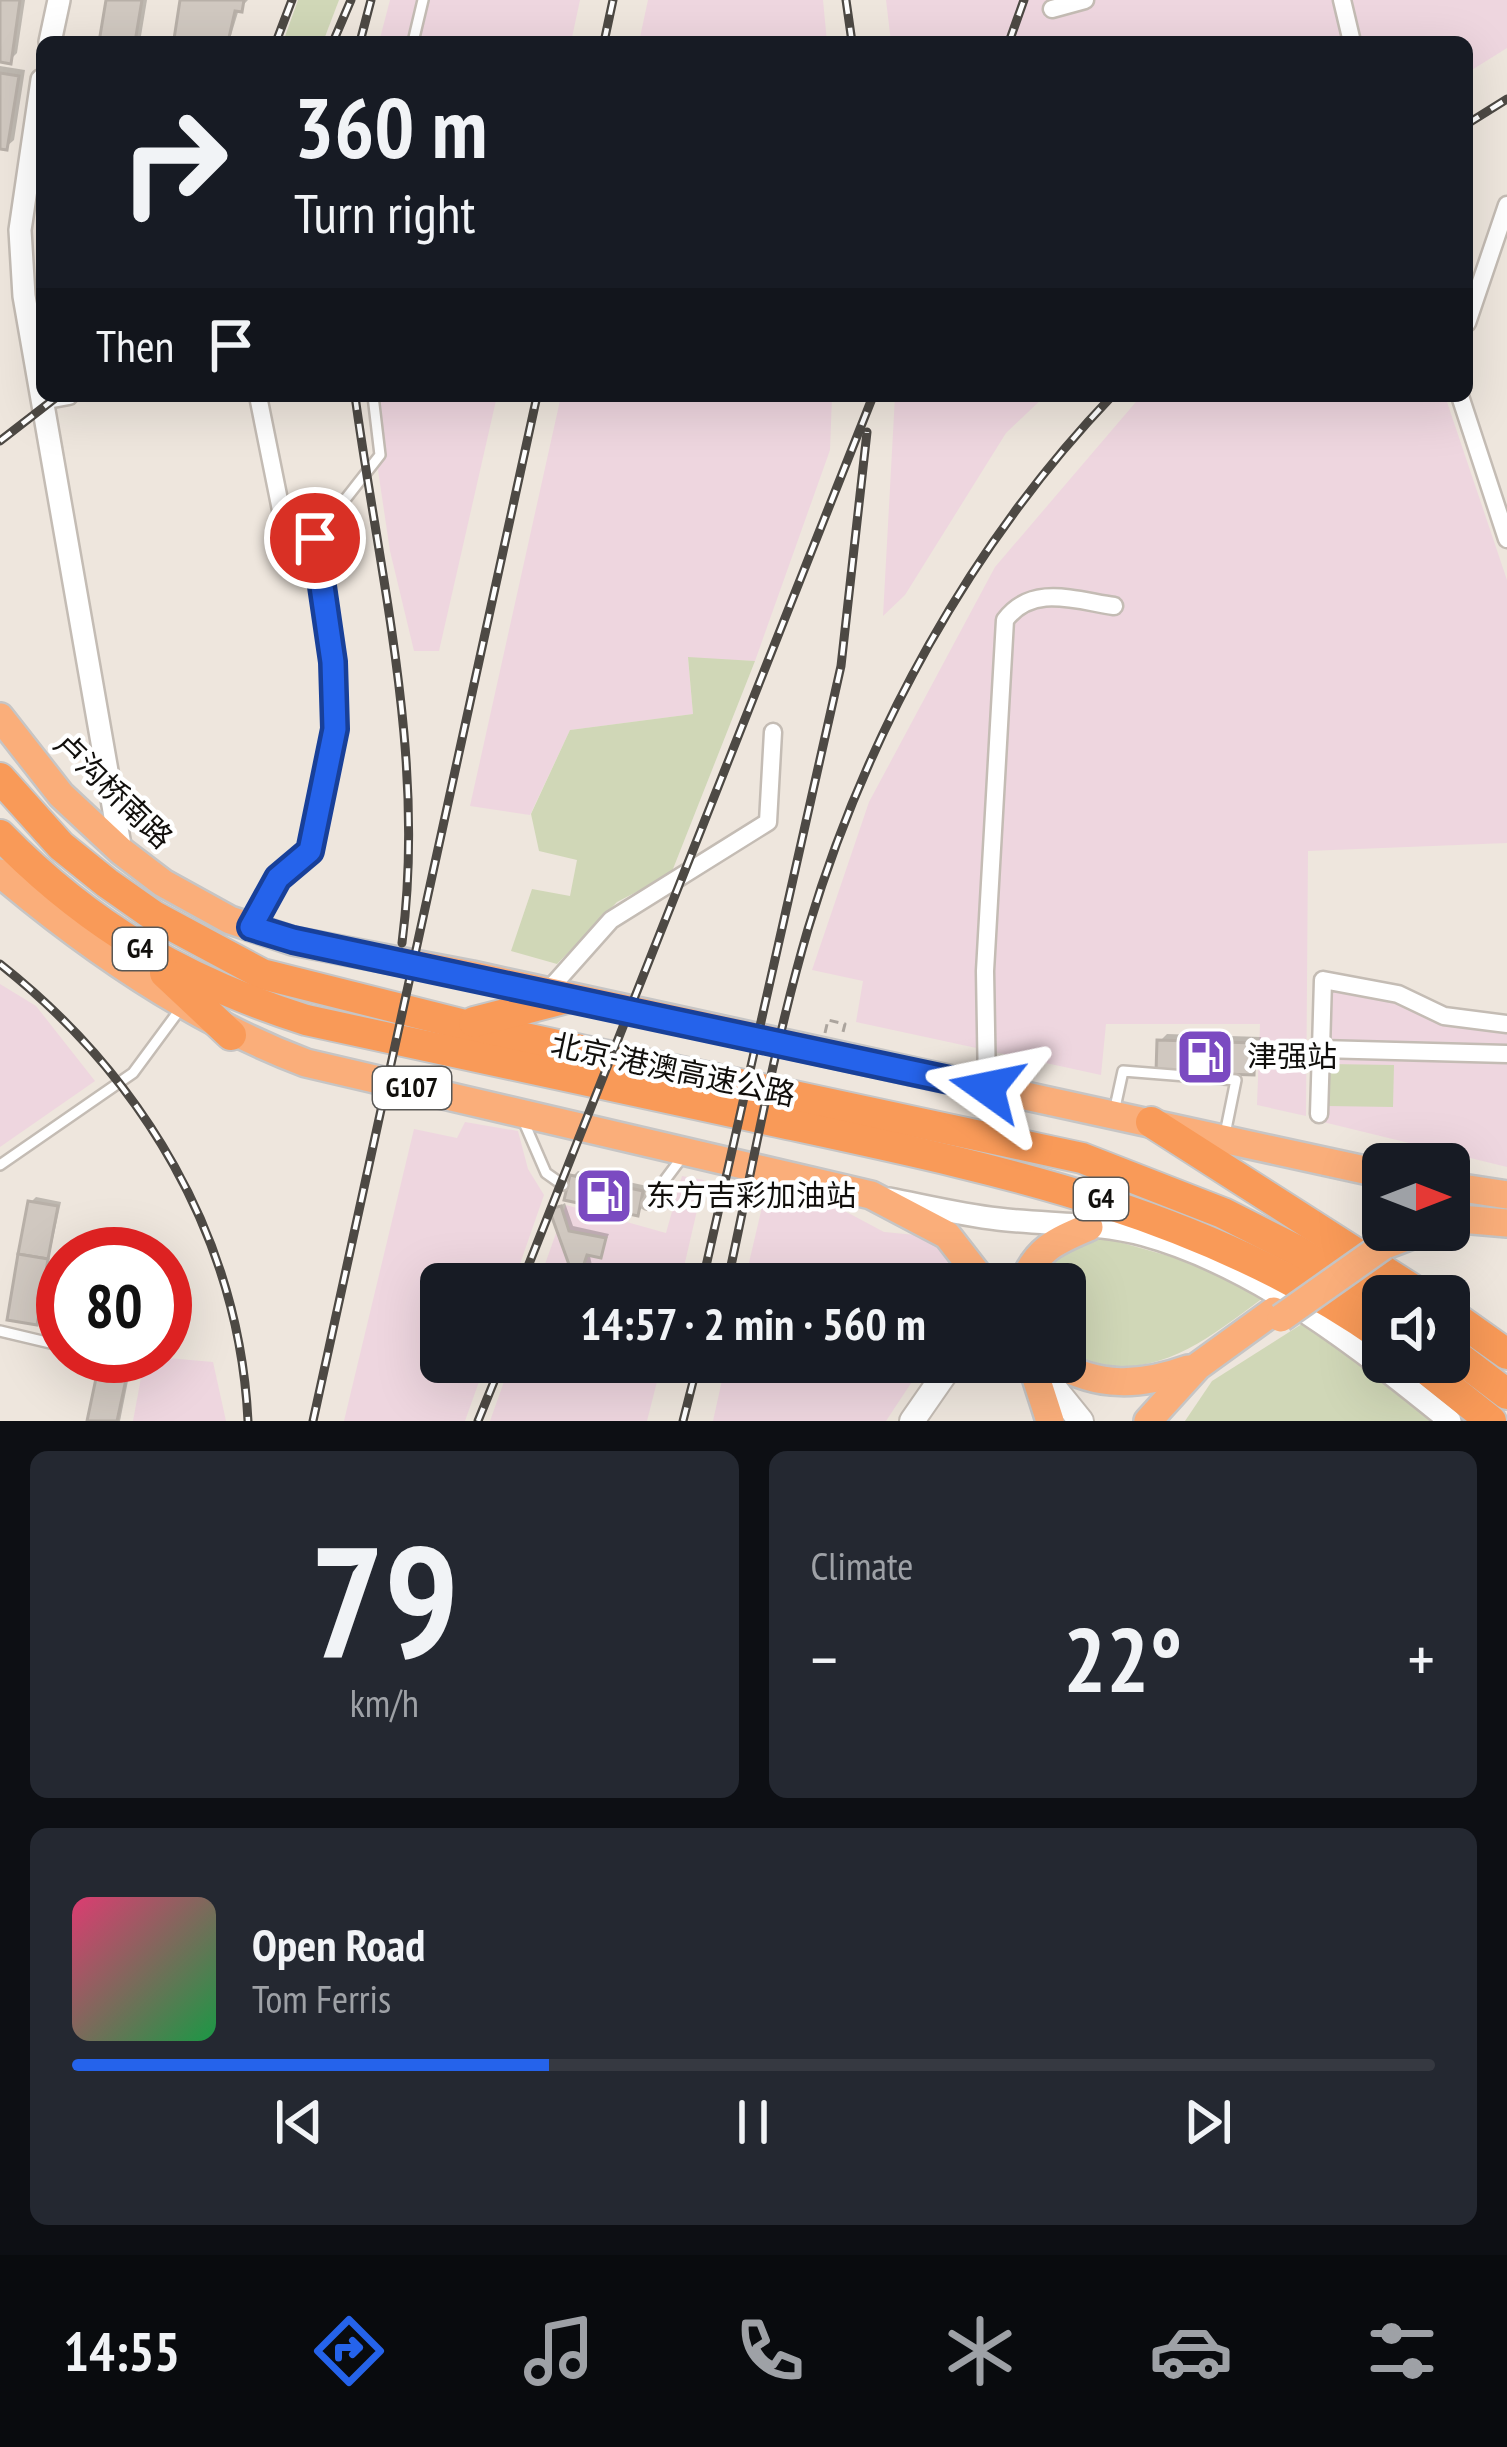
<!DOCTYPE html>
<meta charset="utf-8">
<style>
:root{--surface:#171b24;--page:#242831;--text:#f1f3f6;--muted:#9ea1a6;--line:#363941;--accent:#2563eb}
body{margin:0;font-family:"PT Sans Narrow","Noto Sans SC",sans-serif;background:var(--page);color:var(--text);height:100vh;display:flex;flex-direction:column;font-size:45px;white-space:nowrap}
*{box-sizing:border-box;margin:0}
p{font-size:39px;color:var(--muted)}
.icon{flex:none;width:66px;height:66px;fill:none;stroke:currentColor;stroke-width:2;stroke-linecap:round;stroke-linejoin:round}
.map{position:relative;height:1421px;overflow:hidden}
.sheet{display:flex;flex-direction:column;gap:30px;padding:30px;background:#0d0f14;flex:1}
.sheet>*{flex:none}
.hud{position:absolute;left:36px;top:36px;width:1437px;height:366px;border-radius:18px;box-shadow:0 12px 48px #0002;background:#171b24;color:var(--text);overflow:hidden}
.needle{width:78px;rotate:90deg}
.fabs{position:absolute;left:1362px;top:1143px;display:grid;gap:24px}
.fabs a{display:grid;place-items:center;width:108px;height:108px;border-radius:18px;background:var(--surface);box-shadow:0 12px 48px #0002;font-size:60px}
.speed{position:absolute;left:36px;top:1227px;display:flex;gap:24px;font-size:60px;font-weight:700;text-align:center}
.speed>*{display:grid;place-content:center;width:156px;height:156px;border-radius:50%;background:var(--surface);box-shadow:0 12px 48px #0002;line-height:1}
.speed .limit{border:18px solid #d22;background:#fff;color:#111}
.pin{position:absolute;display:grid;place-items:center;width:102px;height:102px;color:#fff;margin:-51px;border:6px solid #fff;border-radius:50%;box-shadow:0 3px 12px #0007}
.me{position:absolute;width:132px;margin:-66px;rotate:282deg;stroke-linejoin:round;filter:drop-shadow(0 0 9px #0008)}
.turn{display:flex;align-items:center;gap:42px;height:252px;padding:0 60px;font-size:54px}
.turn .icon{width:156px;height:156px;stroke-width:2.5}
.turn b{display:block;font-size:84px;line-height:102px}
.then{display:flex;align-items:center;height:114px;padding:0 60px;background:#0003;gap:24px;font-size:45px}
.big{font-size:90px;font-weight:800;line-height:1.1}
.sheet .card{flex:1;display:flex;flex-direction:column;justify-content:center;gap:18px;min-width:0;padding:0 42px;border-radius:18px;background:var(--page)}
.sheet .dial{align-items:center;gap:0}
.dial b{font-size:156px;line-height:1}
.song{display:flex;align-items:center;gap:36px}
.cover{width:144px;height:144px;border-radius:18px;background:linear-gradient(135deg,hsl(340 70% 55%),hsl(140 70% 35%))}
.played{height:12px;border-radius:6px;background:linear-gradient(90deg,var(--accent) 35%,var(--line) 35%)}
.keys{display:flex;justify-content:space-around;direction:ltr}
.heat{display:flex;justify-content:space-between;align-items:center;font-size:66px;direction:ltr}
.sheet .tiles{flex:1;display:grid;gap:30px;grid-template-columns:1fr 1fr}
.card:last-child{grid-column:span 2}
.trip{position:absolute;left:420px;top:1263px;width:666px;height:120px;border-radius:18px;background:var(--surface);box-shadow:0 12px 48px #0002;font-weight:800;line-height:120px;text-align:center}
.tab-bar{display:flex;height:192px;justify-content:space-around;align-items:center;background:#090b0e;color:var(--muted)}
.tab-bar .icon{width:84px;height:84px}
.tab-bar .active{color:var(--accent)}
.tab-bar b{font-size:54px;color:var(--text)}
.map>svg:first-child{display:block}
</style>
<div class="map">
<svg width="1507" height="1421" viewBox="0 0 1507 1421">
<rect width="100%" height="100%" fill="#eee6dd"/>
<g fill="#eed6df">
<polygon points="390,0 580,0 571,42 379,42"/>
<polygon points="648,0 823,0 827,42 639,42"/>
<polygon points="886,0 1507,0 1507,48 1467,73 1467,42 891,42"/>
<polygon points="367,396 497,396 439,651 414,651 390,551"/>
<polygon points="561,396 832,396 830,450 755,661 688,658 693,714 570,730 530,815 470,806"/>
<polygon points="895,396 1045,396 1006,433 905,595 883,616"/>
<polygon points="1141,396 1445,396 1507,580 1507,843 1308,851 1306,1116 1257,1105 1260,1024 1106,1024 1101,1075 856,1022 863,981 812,970 869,802 995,567"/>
<polygon points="1326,975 1399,986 1453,1010 1507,1015 1507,1167 1315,1120"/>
<polygon points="0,984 36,1006 95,1081 0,1147"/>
<polygon points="465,1122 518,1131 528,1169 544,1195 513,1284 441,1284 441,1362 486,1362 465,1421 344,1421 414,1129 457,1138"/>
<polygon points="682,1176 704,1180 680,1284 538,1284 566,1205 666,1233"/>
<polygon points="766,1190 839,1208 884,1232 926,1236 949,1249 968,1284 744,1284"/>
<polygon points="145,1356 213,1362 226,1421 133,1421"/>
<polygon points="511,1362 662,1362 647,1421 490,1421"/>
<polygon points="726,1362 925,1362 886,1421 713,1421"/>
</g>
<g fill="#d0d7b7">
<polygon points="298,0 339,0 323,42 283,42"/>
<polygon points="688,657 755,661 671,874 617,902 557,964 511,951 532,889 570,896 577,860 539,851 531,814 570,730 693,714"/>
<polygon points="1328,1064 1394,1065 1393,1107 1327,1106"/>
<path d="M1091,1234L1278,1287C1207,1338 1158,1388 1065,1358V1284H1029L1031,1272Z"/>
<polygon points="1316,1315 1466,1421 1185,1421 1212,1381"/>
</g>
<g fill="#0003">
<polygon points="0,0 25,0 17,53 10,60 0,59"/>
<polygon points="109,0 147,0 140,42 102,42"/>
<polygon points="183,0 248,0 239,9 229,42 164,42 176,42"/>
<polygon points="0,66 25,70 14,140 6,147 0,146"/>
<polygon points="1167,1034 1261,1037 1260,1064 1253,1072 1160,1041"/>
<polygon points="578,1171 647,1186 642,1208 637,1213 573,1176"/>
<polygon points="36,1197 61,1202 35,1322 31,1202"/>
<polygon points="565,1203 573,1226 609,1234 600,1254 589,1252 594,1274 589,1279 552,1210"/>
<polygon points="106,1361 131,1366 120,1421 90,1421"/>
</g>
<g fill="#d0c8c0" stroke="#b8b0a8" stroke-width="3">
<polygon points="0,0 20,0 11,64 0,62"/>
<polygon points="106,0 142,0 135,42 99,42"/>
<polygon points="180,0 244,0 242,12 235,11 228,42 174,39"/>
<polygon points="0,73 19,76 7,150 0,149"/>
<polygon points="1157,1040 1255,1043 1254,1075 1156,1072"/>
<polygon points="570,1175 643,1191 638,1216 564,1200"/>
<polygon points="28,1201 58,1206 48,1259 18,1254"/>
<polygon points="561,1206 569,1231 606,1238 601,1258 587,1255 584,1264 591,1281 576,1284 549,1209"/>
<polygon points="18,1254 48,1259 37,1325 7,1320"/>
<polygon points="99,1364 128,1370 117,1421 87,1421"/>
</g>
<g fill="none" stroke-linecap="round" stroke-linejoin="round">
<defs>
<g id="service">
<polyline points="413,42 423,0"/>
<polyline points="254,922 278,878 311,852 335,729 333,663 315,538 380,455 373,396"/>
<polyline points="1114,1112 1123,1071 1236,1080 1225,1134"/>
<polyline points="523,1120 546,1173 563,1185"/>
<polyline points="0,1165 133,1073 181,1008"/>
<polyline points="647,1204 683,1156"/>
<polyline points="0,1331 63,1346"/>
<polyline points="105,1356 122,1360"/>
</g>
<g id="minor">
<polyline points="1342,0 1352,42"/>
<polyline points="1052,9 1085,0"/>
<polyline points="1467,323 1507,205"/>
<polyline points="258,396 286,535 315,538"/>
<polyline points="1460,396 1507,539"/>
<polyline points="42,401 69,396"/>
<polyline points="546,993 611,920 768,822 773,732"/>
<polyline points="1321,1049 1323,980 1398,994 1444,1016 1507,1024"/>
<path d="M987,1087L985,971L1005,620C1032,584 1074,600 1114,606"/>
<polyline points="1319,1114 1321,1049 1507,1054"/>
</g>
<g id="tertiary">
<polyline points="50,42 59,0"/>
<polyline points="42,80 20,230 24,296 121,851"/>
<path d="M889,1199C925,1206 962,1215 998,1219C1046,1225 1097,1222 1144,1235C1257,1266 1361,1349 1450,1421"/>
</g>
<g id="secondary">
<polyline points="1039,1369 1081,1421"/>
<polyline points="912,1421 953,1362"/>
</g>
<g id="trunk">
<polyline points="0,717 61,795 121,851 163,883 230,920 293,941 472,975 1383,1174"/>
<path d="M0,873C91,950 195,1021 306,1063L871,1195L947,1235L985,1284"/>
<polyline points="1449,1186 1507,1195"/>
<polyline points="1449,1218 1507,1223"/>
<polyline points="1383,1246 1425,1230"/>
<path d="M1023,1284C1036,1249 1056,1241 1089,1227"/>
<polyline points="1031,1362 1050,1421"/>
<path d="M1055,1362C1098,1388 1141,1386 1188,1369"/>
<polyline points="1148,1421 1198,1366 1274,1311"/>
</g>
<g id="motorway">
<polyline points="0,778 61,846 107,883 154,916 262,974 465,1025 1082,1158 1223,1213 1296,1250 1383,1304"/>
<path d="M0,835C90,927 184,981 306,1020C464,1054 621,1088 778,1122C991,1168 1202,1210 1383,1337"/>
<polyline points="165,973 231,1035"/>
<polyline points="474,1022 567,998"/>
<polyline points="1151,1122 1423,1296"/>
<polyline points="1449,1313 1507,1354"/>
<polyline points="1449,1350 1507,1394"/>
<polyline points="1417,1362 1491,1421"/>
</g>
</defs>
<use href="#service" stroke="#c4bcb4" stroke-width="14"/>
<use href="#minor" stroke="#c4bcb4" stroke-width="21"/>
<use href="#tertiary" stroke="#c4bcb4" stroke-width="26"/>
<use href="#secondary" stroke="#c4bcb4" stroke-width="28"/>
<use href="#trunk" stroke="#c6c5c5" stroke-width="32"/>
<use href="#motorway" stroke="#c6c5c5" stroke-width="34"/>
<polyline stroke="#aba49d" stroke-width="3" stroke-dasharray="9 6" stroke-linecap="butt" points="825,1033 828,1020 845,1024 843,1032"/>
<use href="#service" stroke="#fff" stroke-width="9"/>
<use href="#minor" stroke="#fff" stroke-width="16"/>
<use href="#tertiary" stroke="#fff" stroke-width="21"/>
<use href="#secondary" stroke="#fff" stroke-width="24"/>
<use href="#trunk" stroke="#faae7a" stroke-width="27"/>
<use href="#motorway" stroke="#f99a58" stroke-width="30"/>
<defs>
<g id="rail">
<polyline points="846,0 852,42"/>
<polyline points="276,42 292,0"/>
<polyline points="333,42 351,0"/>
<polyline points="360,42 371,0"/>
<polyline points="604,42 613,0"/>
<polyline points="1009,42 1024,0"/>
<polyline points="1467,124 1507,99"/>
<path d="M355,396C380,579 426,758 402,943"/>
<polyline points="0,441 58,396"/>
<path d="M0,964C142,1076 239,1237 248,1421"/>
<polyline points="521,1284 873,396"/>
<polyline points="702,1284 841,666 867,432"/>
<path d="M727,1284C753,1166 774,1045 808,929C866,735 971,543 1112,396"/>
<polyline points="313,1421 537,396"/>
<polyline points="478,1421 502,1362"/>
<polyline points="683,1421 698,1362"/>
</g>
</defs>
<use href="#rail" stroke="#4d4944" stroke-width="9"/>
<use href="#rail" stroke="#fff" stroke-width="4.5" stroke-dasharray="14" stroke-linecap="butt"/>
<defs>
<polyline id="trunk-bridge" points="1281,1318 1383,1246"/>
</defs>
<use href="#trunk-bridge" stroke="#c6c5c5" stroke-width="32" stroke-linecap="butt"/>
<use href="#trunk-bridge" stroke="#faae7a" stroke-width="27"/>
</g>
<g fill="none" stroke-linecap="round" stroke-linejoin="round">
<defs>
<polyline id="route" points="315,538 333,662 335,729 310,851 278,878 251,927 293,940 987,1088"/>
</defs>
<use href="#route" stroke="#184099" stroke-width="30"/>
<use href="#route" stroke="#2563eb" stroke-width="21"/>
</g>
<defs>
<symbol id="fuel-square" viewBox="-11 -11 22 22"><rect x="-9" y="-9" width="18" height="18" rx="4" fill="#7b4ac1" stroke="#fff"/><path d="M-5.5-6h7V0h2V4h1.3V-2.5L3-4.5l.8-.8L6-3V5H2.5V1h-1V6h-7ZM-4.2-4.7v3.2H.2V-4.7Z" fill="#fff"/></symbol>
</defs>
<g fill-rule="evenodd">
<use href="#fuel-square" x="1172" y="1024" width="66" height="66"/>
<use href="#fuel-square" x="571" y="1163" width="66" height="66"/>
</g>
<g text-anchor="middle" stroke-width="9" stroke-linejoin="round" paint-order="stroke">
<g fill="#fff" stroke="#585755" stroke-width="3">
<rect x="113" y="928" width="54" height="42" rx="9"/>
<rect x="373" y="1067" width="78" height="42" rx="9"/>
<rect x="1074" y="1178" width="54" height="42" rx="9"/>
</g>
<g font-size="27" font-weight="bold" fill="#110f0c">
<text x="140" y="958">G4</text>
<text x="412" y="1097">G107</text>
<text x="1101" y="1208">G4</text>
</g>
<g font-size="30" fill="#110f0c" stroke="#fff">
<text transform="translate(113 791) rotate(44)" y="10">卢沟桥南路</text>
<text transform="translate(673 1070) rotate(12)" y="10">北京-港澳高速公路</text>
</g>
<g font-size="30" fill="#110f0c" stroke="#fff" text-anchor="start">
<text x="1247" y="1067">津强站</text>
<text x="646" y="1206">东方吉彩加油站</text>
</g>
</g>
</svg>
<div class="fabs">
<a><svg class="needle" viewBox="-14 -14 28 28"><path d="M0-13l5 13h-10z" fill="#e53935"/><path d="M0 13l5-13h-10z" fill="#9ea1a6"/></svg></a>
<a><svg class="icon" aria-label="sound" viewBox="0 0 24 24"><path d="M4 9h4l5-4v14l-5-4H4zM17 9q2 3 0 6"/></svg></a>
</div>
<div class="speed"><div class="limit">80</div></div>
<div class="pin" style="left:315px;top:538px;background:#d93025"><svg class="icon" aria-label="arrive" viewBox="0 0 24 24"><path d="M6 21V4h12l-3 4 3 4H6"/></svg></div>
<svg class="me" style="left:987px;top:1088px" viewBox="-20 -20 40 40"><path d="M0-17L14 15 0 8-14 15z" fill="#2563eb" stroke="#fff" stroke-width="4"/></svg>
<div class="trip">14:57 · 2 min · 560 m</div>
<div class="hud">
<div class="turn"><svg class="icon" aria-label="right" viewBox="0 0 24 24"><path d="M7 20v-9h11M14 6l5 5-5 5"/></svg><div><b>360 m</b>Turn right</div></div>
<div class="then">Then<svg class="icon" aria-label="arrive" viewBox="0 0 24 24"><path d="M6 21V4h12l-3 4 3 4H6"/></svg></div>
</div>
</div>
<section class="sheet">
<div class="tiles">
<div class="card dial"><b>79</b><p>km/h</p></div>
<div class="card"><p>Climate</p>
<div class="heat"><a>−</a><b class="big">22°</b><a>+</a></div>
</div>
<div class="card">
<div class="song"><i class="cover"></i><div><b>Open Road</b><p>Tom Ferris</p></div></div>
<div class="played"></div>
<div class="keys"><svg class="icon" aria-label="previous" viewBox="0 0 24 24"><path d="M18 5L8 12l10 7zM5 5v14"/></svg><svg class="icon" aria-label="pause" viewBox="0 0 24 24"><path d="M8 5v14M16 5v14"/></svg><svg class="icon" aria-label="next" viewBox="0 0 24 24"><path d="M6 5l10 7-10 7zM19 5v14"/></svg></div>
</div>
</div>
</section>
<nav class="tab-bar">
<b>14:55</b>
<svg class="icon active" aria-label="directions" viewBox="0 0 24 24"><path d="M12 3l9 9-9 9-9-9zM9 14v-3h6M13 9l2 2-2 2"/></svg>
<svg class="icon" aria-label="music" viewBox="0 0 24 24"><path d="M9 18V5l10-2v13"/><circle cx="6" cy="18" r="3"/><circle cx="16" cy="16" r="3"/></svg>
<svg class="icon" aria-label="phone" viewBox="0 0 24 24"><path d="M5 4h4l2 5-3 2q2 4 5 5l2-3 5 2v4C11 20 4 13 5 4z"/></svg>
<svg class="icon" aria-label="climate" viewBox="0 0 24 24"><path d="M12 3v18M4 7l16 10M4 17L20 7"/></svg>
<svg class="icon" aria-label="car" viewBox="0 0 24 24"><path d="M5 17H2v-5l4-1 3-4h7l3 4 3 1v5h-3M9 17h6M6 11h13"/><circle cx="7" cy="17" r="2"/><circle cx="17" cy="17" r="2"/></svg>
<svg class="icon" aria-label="filters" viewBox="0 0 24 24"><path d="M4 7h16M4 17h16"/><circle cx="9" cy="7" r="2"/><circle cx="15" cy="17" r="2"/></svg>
</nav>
